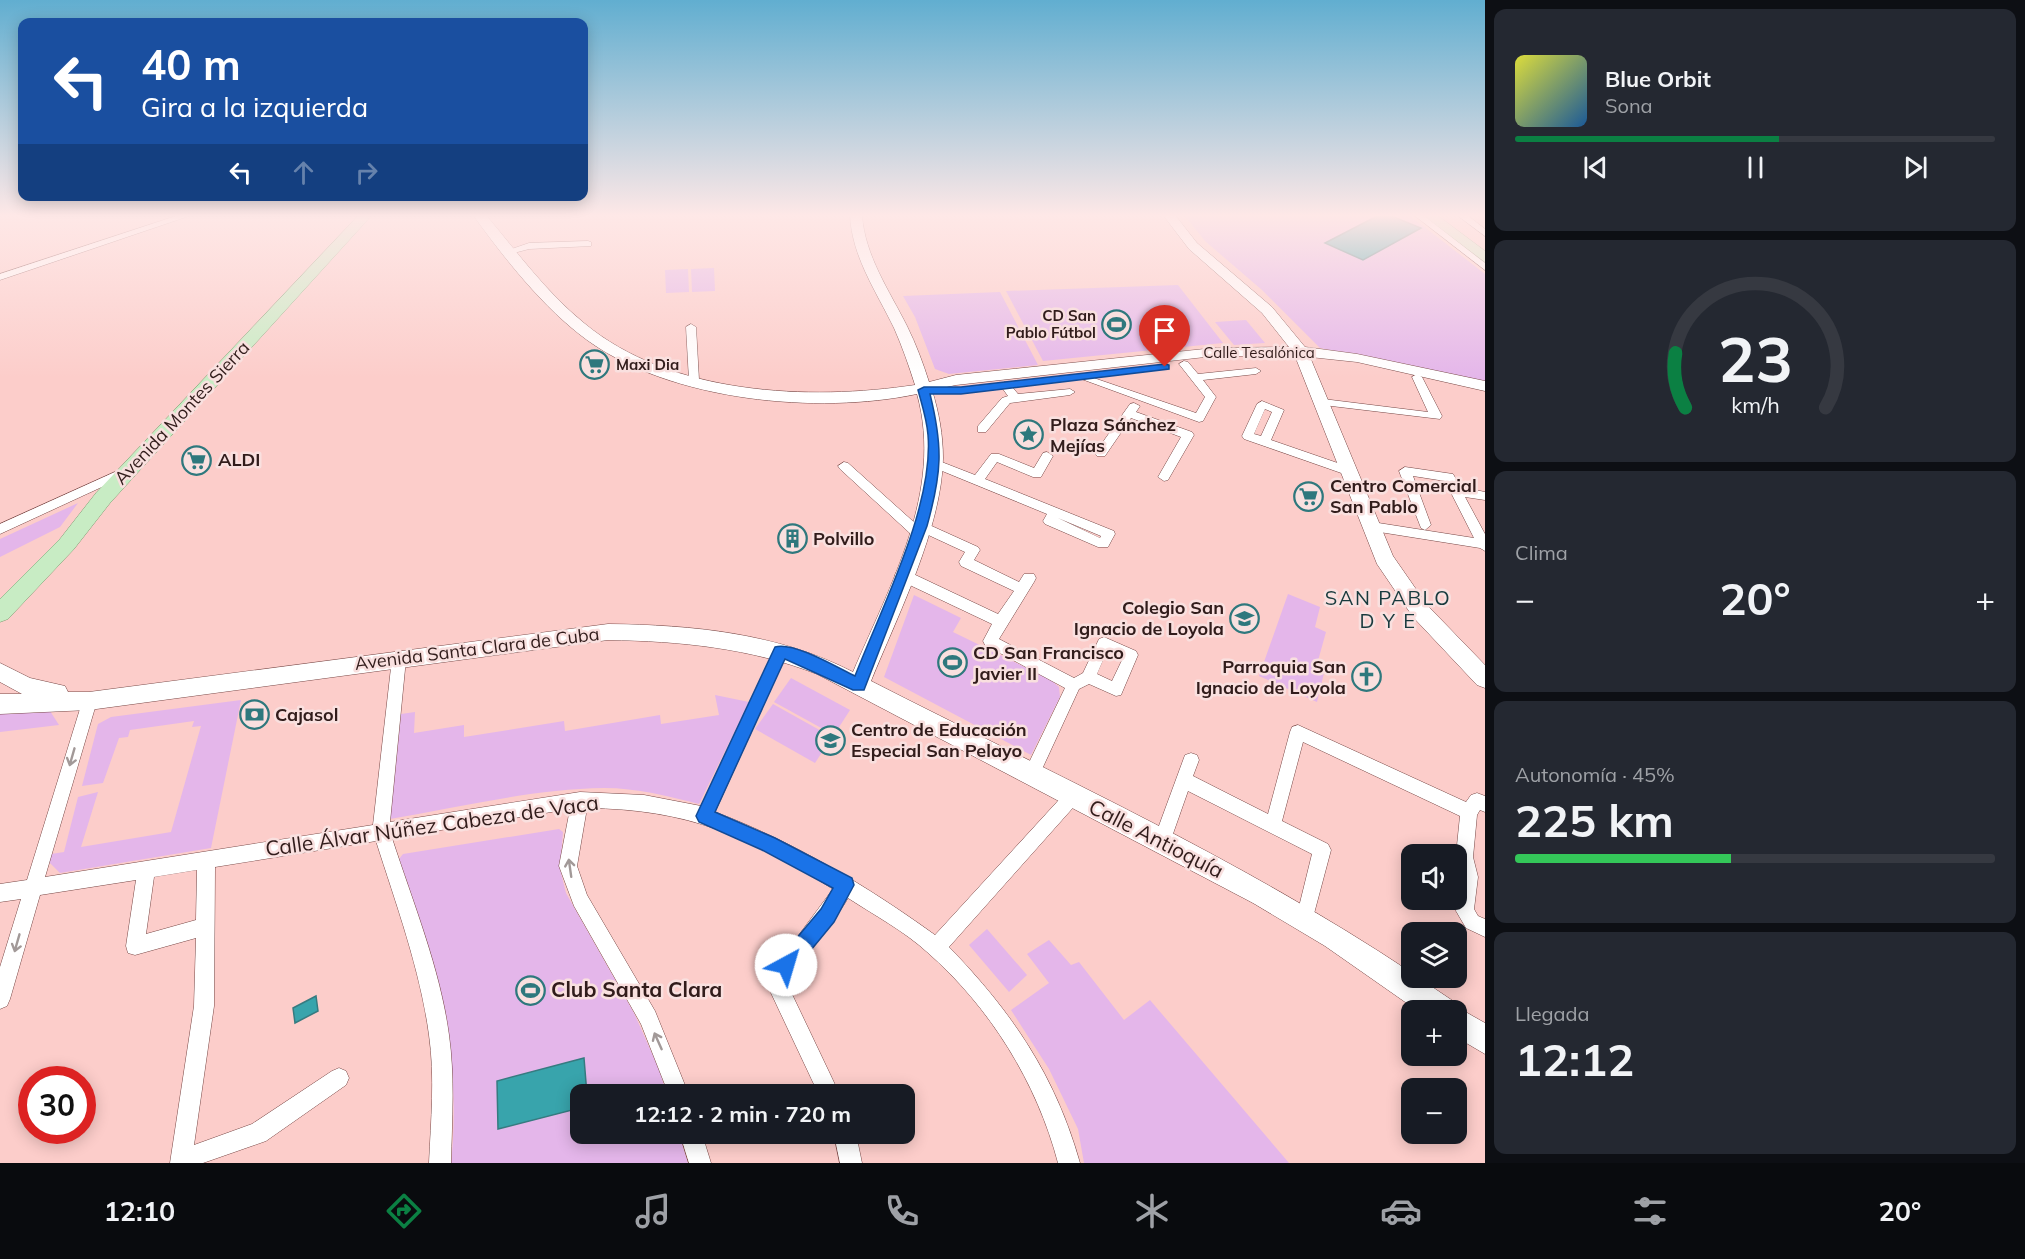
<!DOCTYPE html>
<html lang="es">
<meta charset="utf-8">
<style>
:root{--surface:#171b24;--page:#242831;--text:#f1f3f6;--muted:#9ea1a6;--line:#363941;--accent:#0b8043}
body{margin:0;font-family:Mulish,sans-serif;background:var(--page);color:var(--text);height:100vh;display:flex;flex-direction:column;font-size:22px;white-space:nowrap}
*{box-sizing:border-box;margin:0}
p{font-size:20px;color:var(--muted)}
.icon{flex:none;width:33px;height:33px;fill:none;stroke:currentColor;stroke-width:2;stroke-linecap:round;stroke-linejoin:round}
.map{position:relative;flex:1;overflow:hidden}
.side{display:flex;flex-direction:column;gap:9px;padding:9px;background:#0d0f14;width:540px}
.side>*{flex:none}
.guide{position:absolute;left:18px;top:18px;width:570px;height:183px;border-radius:12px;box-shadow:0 3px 15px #0003;background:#1a4fa0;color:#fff;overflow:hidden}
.tools{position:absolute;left:1401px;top:844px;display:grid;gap:12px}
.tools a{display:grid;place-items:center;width:66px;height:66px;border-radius:12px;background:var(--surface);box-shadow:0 3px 15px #0003;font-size:30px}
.speed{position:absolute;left:18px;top:1066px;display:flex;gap:12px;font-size:30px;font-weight:700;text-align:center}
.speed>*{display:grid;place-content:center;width:78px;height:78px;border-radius:50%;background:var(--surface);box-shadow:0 3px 15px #0003;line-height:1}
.speed .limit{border:9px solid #d22;background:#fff;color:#111}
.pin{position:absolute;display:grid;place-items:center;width:51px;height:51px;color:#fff;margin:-62px -26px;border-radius:50% 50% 50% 0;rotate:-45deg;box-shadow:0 0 6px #0007}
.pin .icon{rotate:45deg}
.me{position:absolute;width:66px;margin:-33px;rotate:39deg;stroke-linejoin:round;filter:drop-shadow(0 0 4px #0008)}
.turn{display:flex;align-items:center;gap:21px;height:126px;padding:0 24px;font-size:27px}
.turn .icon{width:78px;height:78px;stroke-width:2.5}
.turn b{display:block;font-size:42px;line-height:51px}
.lanes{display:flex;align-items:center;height:57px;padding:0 24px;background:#0003;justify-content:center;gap:30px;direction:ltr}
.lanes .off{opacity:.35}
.big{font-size:45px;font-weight:700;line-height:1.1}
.side .widget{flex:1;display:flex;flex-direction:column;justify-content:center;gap:9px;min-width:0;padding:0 21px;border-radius:12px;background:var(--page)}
.side .dial{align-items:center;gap:0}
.dial svg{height:156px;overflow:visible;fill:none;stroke:var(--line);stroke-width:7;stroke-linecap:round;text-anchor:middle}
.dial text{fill:var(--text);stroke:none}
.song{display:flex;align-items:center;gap:18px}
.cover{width:72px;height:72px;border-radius:9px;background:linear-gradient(135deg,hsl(60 70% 55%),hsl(210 70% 35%))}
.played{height:6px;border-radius:3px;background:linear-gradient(90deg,var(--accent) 55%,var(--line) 55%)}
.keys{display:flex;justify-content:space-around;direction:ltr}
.heat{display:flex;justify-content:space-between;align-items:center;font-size:33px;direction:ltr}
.charge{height:9px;border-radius:4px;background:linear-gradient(90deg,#34c759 45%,var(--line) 0)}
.trip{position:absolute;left:570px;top:1084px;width:345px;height:60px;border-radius:12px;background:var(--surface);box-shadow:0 3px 15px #0003;font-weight:700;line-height:60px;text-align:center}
.dock{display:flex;height:96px;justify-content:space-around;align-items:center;background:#090b0e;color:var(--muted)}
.dock .icon{width:42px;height:42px}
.dock .current{color:var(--accent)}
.dock b{font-size:27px;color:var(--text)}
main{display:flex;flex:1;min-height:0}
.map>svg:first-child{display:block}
</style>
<main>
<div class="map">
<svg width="1485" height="1163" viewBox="0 0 1485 1163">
<rect width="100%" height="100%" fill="#fccdca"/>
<g fill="#e4b6ea">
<polygon points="1184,215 1409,215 1485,274 1485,382 1320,348 1262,290 1205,241"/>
<polygon points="714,268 715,291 692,292 691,269"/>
<polygon points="688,269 689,292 666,293 665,270"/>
<polygon points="1178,285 1223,343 1043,361 1006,291"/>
<polygon points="1000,292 1038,365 949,374 935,369 915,317 903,296"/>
<polygon points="1246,320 1265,343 1234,345 1215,322"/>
<polygon points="78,503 60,527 0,557 0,539"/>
<polygon points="1288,594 1320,607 1315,627 1326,632 1316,668 1324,673 1317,702 1259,676"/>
<polygon points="914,595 961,618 953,632 1051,680 1059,687 1060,697 1031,755 884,677"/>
<polygon points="791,678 850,710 834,735 774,702"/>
<path d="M715,695L749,702L699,804C668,796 637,788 604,788C533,789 460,807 390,819L401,714L415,712L414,733L464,725V737L564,721L565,731L660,715L661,724L719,715Z"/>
<polygon points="241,700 211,848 60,873 49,862 51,854 64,852 78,797 98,792 81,847 171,832 201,726 192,727 194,721 130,730 128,737 119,738 103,783 82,786 98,724 111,717"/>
<polygon points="773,704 832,737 815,763 755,729"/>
<polygon points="50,711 59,725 0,732 0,712"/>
<path d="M559,829L563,832L560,869L566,893L634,1013L659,1069L667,1095H580V1134H679L688,1163H451C463,1055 434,959 399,859L403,854Z"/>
<polygon points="987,929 1027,975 1009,992 969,945"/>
<polygon points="1049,940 1071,965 1079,962 1124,1020 1150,1000 1289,1163 1084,1163 1078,1129 1049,1069 1011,1010 1049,983 1027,954"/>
</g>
<g fill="#38a4ac" stroke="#367b80" stroke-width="1.5">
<polygon points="1379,215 1389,215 1421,228 1363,260 1325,243"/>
<polygon points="316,996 318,1011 295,1023 293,1008"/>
<polygon points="584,1058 587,1095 580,1095 580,1108 498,1129 497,1081"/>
</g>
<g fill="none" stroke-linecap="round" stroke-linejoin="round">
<defs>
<g id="street">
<polygon points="179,215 192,215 0,280 0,274"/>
<polygon points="1414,215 1423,215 1485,263 1485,270"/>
<polygon points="1457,215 1467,215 1485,229 1485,236"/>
<polygon points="588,241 591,242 591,246 529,249 510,254 506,251 529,243"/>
<polygon points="691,324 696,327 699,380 694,383 689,380 686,327"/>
<polygon points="1184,361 1188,362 1198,374 1256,368 1261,371 1256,374 1203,380 1216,397 1203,421 1199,422 1076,377 1081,374 1085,375 1196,413 1205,397 1179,364"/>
<polygon points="1417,374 1422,377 1442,416 1440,419 1323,405 1318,402 1323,399 1428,412 1412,377"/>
<polygon points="1005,382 1009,383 1018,394 1070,389 1075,392 1070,395 1010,403 986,432 978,432 978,426 1002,398 1008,396 1000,385"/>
<path d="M1262,401L1284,410L1271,440L1355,469L1357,472L1355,475H1347L1244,439L1242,436L1257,404ZM1265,409L1272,412L1261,436L1254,434Z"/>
<polygon points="1134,403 1140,406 1136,412 1192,432 1194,435 1168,480 1164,481 1158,477 1181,437 1131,418 1105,456 1097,456 1095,453 1130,404"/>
<path d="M1047,452L1053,456L1041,477H1033L997,462L985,479L1114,531L1115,534L1108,547H1098L1045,524L1043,521L1047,514L930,466L928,463L934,459L975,475L991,454H999L1034,468L1043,453ZM1058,518L1101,536L1100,538Z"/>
<path d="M844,462L848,463L916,524L921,521L925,523L978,547L980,550L974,560L1019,582L1024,574H1034L1036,578L1034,582L999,639L1074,678L1083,673L1099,639L1104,637L1136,651L1138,655L1121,695L1116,696L1089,684L1079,689L1037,780L1031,782L1025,780L1023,775L1065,688L985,645L983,641L992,624L897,579L895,575L897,571H907L998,614L1014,591L961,566L959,562L965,552L924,533L923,536H913L840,469L838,466ZM1107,651L1123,658L1112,681L1097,674Z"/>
<polygon points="126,467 130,468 132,471 130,474 0,534 0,524"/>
<polygon points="1405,467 1453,474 1461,487 1485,492 1485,500 1465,497 1485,534 1485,551 1480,548 1367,530 1366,527 1367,524 1372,522 1474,538 1445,481 1413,476 1431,525 1425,530 1421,528 1399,471"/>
<path d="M781,645L786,647L788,651L715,812C794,842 867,886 935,935L1067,791L1073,788L1079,791L1081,796L1079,801L949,947C1012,1012 1055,1075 1080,1163H1058C1037,1083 990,1007 927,952C904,931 874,915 848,898C830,930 795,955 791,992L840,1095H819L771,993L776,971L784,955L833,889C749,836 688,809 587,808L577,866L587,895L655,1011L689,1095H669L641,1024L574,906L559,866L570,809L392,838C413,903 440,968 449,1035C455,1078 452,1120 451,1163H429C431,1120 435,1077 429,1035C420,969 396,904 376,841L215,867L214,1006L194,1145L252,1124L332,1071L339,1068L346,1071L349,1078L346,1085L266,1141L203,1163H170L194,1006L196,938L135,955L128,953L126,946L136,880L40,895L10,999L7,1006L0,1009V967L21,899L0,902V884L27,880L84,696L89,694L94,696L97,701L45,877L373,825L392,659L394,655L399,653L404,655L406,659L390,822L580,792L644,795L701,806L774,651L776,647ZM197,870L196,920L146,934L154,877Z"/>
<polygon points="1298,725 1466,802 1471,795 1477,793 1485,796 1485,812 1480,810 1477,815 1473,857 1478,877 1474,909 1478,916 1485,919 1485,937 1466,928 1456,911 1460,877 1456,855 1460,816 1303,742 1282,821 1328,844 1331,850 1311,925 1305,928 1299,925 1296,919 1312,854 1188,791 1168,848 1162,850 1156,848 1153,842 1185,755 1191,753 1197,755 1199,760 1193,776 1268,814 1290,732 1292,727"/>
<polygon points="680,1134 702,1134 711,1163 689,1163"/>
<polygon points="834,1134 856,1134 862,1163 840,1163"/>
</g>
<path id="secondary" d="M473,215H486C517,252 546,292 584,323C670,395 809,401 915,385C909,366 902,346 894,328C876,291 852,257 850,215H862C865,256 889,290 907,326C916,344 923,363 929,382L956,375L1214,348L1289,347L1262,313L1189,249L1163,215H1175L1197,243L1272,307L1305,347L1357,354L1485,381V391L1357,362L1310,357L1393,556L1427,605L1485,665V688L1477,685L1413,617L1377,564L1295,356H1214L956,385L932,390C939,413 943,435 943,458C942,528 897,617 871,681C1053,774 1241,859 1412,973V978H1419L1453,1001L1455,1006L1485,1023V1054L1456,1037V1011H1418L1325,946L1253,903L817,674C750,648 680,641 608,640L89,710L0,714V694H22L0,682V663L30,678L65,686L68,692H89L608,624C693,625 777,633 853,672C890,585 944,491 917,394C818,415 671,401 587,340C543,308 505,259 473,215Z"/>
<g id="primary">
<polygon points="359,215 372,215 110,503 74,549 8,619 0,622 0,599 60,539 96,493"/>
<polygon points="1423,215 1437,215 1485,251 1485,262"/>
</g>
</defs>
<use href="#street" stroke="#774745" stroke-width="1"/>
<use href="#secondary" stroke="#774745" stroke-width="1"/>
<use href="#primary" stroke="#7c9b70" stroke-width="1"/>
<use href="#street" fill="#fff" fill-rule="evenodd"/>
<use href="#secondary" fill="#fff" fill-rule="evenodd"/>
<use href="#primary" fill="#c8ecc4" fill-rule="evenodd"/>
</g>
<defs><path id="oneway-shaft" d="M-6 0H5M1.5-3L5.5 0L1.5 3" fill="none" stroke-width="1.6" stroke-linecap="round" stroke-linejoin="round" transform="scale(1.5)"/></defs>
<g stroke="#a29998">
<use href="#oneway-shaft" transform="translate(72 757) rotate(106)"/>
<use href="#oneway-shaft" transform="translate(570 868) rotate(-98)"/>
<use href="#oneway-shaft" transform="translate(17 943) rotate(106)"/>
<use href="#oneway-shaft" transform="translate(658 1041) rotate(-114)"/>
</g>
<linearGradient id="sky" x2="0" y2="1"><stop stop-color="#61aed0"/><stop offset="0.57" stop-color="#fee8e7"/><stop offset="1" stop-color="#fee8e7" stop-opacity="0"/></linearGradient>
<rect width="1485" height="378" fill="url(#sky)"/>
<path fill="#1a73e8" stroke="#114b97" stroke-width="1.5" d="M1165,364L1169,365V369L961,394H930C943,447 942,472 927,526L864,690H853L785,659L715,812L775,838L852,878L854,885L834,922L793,972L786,975L779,972L777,965L779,959L821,909L833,888L762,850L699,822L696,816L775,647C793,641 838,668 855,676C881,609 934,506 928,435C927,420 922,405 918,390L924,387H961Z"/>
<defs>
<symbol id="stadium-ring" viewBox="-11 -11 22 22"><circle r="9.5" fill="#f9e0df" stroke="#2e787d" stroke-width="1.5"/><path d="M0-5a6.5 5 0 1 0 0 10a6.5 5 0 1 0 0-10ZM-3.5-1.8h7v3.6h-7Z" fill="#2e787d"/></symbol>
<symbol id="supermarket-ring" viewBox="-11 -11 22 22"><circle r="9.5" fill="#f9e0df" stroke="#2e787d" stroke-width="1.5"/><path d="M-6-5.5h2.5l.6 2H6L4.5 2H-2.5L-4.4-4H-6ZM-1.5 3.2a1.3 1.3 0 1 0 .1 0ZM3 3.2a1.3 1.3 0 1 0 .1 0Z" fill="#2e787d"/></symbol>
<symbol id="sight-ring" viewBox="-11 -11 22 22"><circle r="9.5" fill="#f9e0df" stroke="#2e787d" stroke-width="1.5"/><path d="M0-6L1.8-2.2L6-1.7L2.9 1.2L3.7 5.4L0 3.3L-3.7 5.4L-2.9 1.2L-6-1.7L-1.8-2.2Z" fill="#2e787d"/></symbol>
<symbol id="building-ring" viewBox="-11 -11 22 22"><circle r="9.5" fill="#f9e0df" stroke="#2e787d" stroke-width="1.5"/><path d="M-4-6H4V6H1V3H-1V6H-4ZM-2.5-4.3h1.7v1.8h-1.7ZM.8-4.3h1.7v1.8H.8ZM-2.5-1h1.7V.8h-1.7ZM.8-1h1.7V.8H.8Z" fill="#2e787d"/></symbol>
<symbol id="school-ring" viewBox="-11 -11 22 22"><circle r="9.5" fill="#f9e0df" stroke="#2e787d" stroke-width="1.5"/><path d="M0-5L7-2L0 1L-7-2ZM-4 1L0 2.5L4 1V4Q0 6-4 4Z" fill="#2e787d"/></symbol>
<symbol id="church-ring" viewBox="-11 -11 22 22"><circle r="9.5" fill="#f9e0df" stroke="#2e787d" stroke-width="1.5"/><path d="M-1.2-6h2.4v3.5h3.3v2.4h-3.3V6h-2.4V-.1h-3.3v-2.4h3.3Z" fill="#2e787d"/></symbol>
<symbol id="bank-ring" viewBox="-11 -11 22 22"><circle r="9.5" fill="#f9e0df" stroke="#2e787d" stroke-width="1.5"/><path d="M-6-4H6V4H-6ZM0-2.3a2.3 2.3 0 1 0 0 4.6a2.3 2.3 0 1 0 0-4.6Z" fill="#2e787d"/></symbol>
</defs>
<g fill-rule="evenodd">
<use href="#stadium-ring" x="1100" y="308" width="33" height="33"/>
<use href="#supermarket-ring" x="578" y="348" width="33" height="33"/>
<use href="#sight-ring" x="1012" y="418" width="33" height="33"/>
<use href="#supermarket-ring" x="180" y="444" width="33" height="33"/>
<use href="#supermarket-ring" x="1292" y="480" width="33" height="33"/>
<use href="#building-ring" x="776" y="522" width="33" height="33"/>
<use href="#school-ring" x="1228" y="602" width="33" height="33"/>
<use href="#stadium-ring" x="936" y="646" width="33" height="33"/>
<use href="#church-ring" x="1350" y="660" width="33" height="33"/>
<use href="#bank-ring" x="238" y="698" width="33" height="33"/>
<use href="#school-ring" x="814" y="724" width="33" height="33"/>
<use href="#stadium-ring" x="514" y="974" width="33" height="33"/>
</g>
<g text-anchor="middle" stroke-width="5" stroke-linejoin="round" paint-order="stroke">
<g font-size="15" font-weight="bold" fill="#311c1b" stroke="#f9e0df" text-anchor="end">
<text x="1096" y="321">CD San<tspan x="1096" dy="17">Pablo Fútbol</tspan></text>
<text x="616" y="370" text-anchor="start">Maxi Dia</text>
</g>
<g font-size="15" fill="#311c1b" stroke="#f9e0df">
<text x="1259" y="358">Calle Tesalónica</text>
</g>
<g font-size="18" fill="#311c1b" stroke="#f9e0df">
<text transform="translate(182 413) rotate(-47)" y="6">Avenida Montes Sierra</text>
<text transform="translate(477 649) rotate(-7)" y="6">Avenida Santa Clara de Cuba</text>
</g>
<g font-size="18" font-weight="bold" fill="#311c1b" stroke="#f9e0df" text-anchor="start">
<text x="1050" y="431">Plaza Sánchez<tspan x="1050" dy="21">Mejías</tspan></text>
<text x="218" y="466">ALDI</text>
<text x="1330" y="492">Centro Comercial<tspan x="1330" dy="21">San Pablo</tspan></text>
<text x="813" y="545">Polvillo</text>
<text x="1224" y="614" text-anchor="end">Colegio San<tspan x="1224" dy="21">Ignacio de Loyola</tspan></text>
<text x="973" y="659">CD San Francisco<tspan x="973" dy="21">Javier II</tspan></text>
<text x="1346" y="673" text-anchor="end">Parroquia San<tspan x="1346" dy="21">Ignacio de Loyola</tspan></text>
<text x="275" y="721">Cajasol</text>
<text x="851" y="736">Centro de Educación<tspan x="851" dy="21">Especial San Pelayo</tspan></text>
</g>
<g font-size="20" letter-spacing="1.5" fill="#183a3d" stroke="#f9e0df">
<text x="1388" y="605">SAN PABLO<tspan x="1388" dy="23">D Y E</tspan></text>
</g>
<g font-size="21" fill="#311c1b" stroke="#f9e0df">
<text transform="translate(432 826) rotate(-8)" y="7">Calle Álvar Núñez Cabeza de Vaca</text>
<text transform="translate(1156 839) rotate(27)" y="7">Calle Antioquía</text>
</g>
<g font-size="21" font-weight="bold" fill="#311c1b" stroke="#f9e0df" text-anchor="start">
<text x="551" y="997">Club Santa Clara</text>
</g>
</g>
</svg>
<div class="tools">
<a><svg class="icon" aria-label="sound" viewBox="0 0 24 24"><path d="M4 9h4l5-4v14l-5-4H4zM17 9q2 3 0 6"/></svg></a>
<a><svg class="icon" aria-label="layers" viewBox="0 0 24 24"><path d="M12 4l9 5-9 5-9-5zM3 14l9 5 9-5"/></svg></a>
<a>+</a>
<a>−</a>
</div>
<div class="speed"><div class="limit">30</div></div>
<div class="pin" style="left:1165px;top:367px;background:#d93025"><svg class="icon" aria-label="arrive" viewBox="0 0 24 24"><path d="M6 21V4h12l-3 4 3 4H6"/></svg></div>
<svg class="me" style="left:786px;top:965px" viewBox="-20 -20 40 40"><circle r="19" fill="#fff"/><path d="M0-13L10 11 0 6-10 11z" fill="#1a73e8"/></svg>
<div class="trip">12:12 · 2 min · 720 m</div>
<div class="guide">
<div class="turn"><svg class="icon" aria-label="left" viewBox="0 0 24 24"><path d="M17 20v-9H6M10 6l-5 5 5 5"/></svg><div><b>40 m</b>Gira a la izquierda</div></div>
<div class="lanes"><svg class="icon" aria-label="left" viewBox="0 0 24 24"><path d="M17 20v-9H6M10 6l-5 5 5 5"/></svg><svg class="icon off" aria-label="ahead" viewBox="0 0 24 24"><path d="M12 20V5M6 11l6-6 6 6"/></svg><svg class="icon off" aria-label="right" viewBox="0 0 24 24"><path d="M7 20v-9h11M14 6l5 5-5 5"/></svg></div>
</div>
</div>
<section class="side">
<div class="widget">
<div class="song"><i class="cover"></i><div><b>Blue Orbit</b><p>Sona</p></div></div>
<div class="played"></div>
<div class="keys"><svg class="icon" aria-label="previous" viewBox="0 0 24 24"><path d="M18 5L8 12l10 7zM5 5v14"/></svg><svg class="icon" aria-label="pause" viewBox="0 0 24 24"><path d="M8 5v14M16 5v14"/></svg><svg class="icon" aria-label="next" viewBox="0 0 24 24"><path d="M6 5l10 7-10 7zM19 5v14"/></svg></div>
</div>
<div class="widget dial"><svg viewBox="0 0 100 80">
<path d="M14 69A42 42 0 1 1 86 69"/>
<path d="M14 69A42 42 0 0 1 9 41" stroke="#0b8043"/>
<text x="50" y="56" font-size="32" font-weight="700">23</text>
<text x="50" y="72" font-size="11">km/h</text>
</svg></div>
<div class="widget"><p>Clima</p>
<div class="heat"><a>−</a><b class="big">20°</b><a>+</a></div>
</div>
<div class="widget"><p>Autonomía · 45%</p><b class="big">225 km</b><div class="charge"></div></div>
<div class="widget"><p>Llegada</p><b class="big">12:12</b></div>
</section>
</main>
<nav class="dock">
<b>12:10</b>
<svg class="icon current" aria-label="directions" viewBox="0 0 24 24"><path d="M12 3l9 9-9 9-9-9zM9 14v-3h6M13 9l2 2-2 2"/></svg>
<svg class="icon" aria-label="music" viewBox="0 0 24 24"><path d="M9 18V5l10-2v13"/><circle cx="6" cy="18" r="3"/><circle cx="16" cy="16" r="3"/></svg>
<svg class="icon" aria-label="phone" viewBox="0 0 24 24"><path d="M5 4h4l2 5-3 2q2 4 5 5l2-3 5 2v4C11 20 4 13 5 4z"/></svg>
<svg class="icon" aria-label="climate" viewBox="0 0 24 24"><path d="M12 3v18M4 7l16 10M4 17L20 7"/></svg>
<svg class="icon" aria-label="car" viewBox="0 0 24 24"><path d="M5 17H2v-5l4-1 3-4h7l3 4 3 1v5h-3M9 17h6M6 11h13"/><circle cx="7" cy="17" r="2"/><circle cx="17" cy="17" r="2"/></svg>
<svg class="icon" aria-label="filters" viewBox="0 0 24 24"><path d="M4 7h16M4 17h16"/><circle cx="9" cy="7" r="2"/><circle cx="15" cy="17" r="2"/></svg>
<b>20°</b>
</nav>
